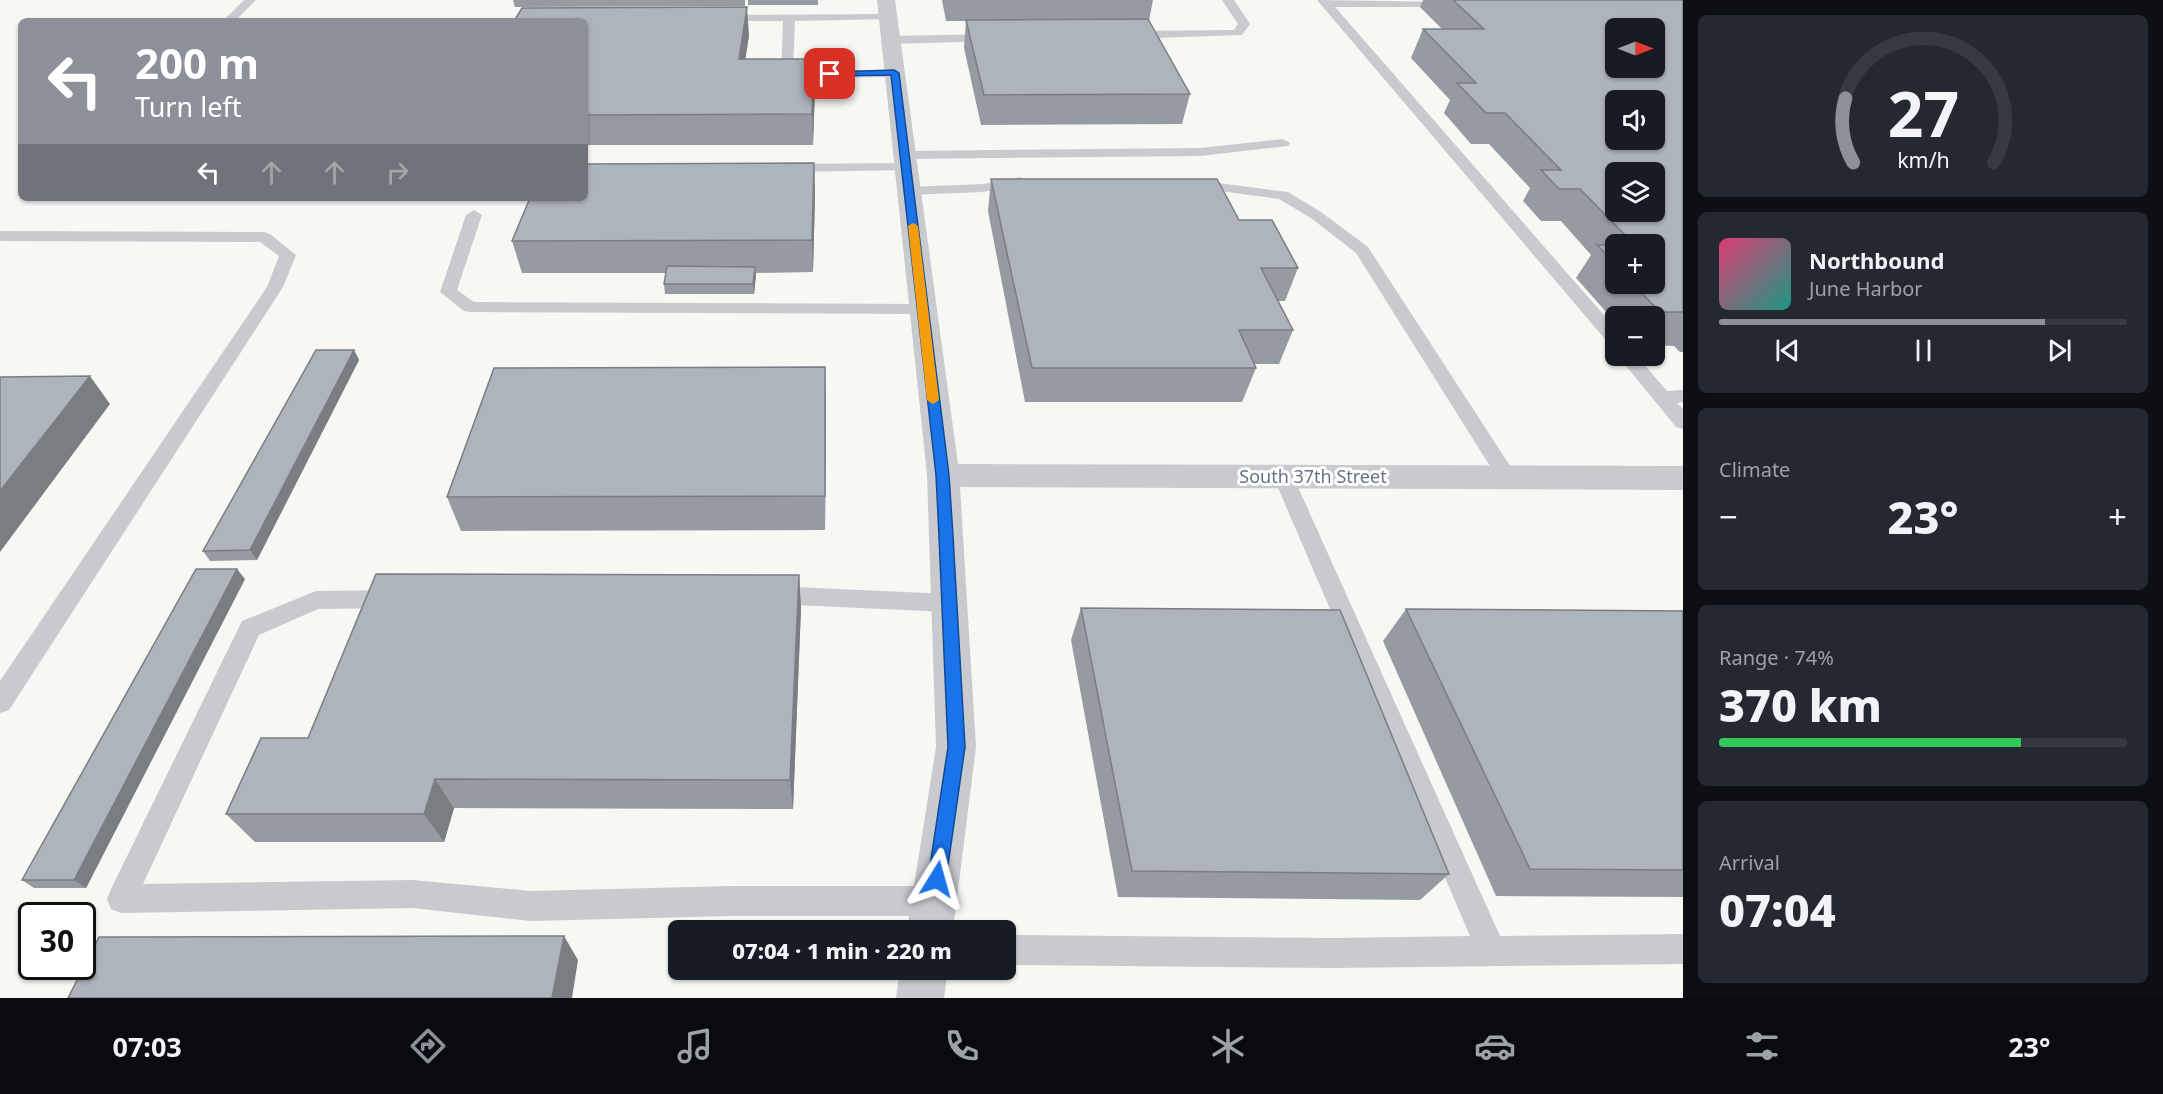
<!DOCTYPE html>
<meta charset="utf-8">
<style>
:root{--surface:#171b24;--page:#242831;--text:#f1f3f6;--muted:#9ea1a6;--line:#363941;--accent:#8c9099}
body{margin:0;font-family:"Noto Sans",sans-serif;background:var(--page);color:var(--text);height:100vh;display:flex;flex-direction:column;font-size:22px;white-space:nowrap}
*{box-sizing:border-box;margin:0}
p{font-size:20px;color:var(--muted)}
.icon{flex:none;width:33px;height:33px;fill:none;stroke:currentColor;stroke-width:2;stroke-linecap:round;stroke-linejoin:round}
.map{position:relative;flex:1;overflow:hidden}
.sheet{display:flex;flex-direction:column;gap:15px;padding:15px;background:#0d0f14;width:480px}
.sheet>*{flex:none}
.hud{position:absolute;left:18px;top:18px;width:570px;height:183px;border-radius:9px;box-shadow:0 2px 4px #0004;background:#8c9099;color:#fff;overflow:hidden}
.needle{width:39px;rotate:90deg}
.controls{position:absolute;left:1605px;top:18px;display:grid;gap:12px}
.controls a{display:grid;place-items:center;width:60px;height:60px;border-radius:9px;background:var(--surface);box-shadow:0 2px 4px #0004;font-size:30px}
.speed{position:absolute;left:18px;top:902px;display:flex;gap:12px;font-size:30px;font-weight:700;text-align:center}
.speed>*{display:grid;place-content:center;width:78px;height:78px;border-radius:50%;background:var(--surface);box-shadow:0 2px 4px #0004;line-height:1}
.speed .limit{border:3px solid #111;border-radius:9px;background:#fff;color:#111}
.pin{position:absolute;display:grid;place-items:center;width:51px;height:51px;color:#fff;margin:-26px;border-radius:12px;box-shadow:0 3px 9px #0006}
.me{position:absolute;width:66px;margin:-33px;rotate:8deg;stroke-linejoin:round;filter:drop-shadow(0 0 4px #0008)}
.turn{display:flex;align-items:center;gap:21px;height:126px;padding:0 18px;font-size:27px}
.turn .icon{width:78px;height:78px;stroke-width:2.5}
.turn b{display:block;font-size:42px;line-height:51px}
.lanes{display:flex;align-items:center;height:57px;padding:0 18px;background:#0003;justify-content:center;gap:30px;direction:ltr}
.lanes .off{opacity:.35}
.big{font-size:45px;font-weight:800;line-height:1.1}
.sheet .widget{flex:1;display:flex;flex-direction:column;justify-content:center;gap:9px;min-width:0;padding:0 21px;border-radius:9px;background:var(--page)}
.sheet .dial{align-items:center;gap:0}
.dial svg{height:156px;overflow:visible;fill:none;stroke:var(--line);stroke-width:7;stroke-linecap:round;text-anchor:middle}
.dial text{fill:var(--text);stroke:none}
.song{display:flex;align-items:center;gap:18px}
.cover{width:72px;height:72px;border-radius:9px;background:linear-gradient(135deg,hsl(340 70% 55%),hsl(170 70% 35%))}
.played{height:6px;border-radius:3px;background:linear-gradient(90deg,var(--accent) 80%,var(--line) 80%)}
.keys{display:flex;justify-content:space-around;direction:ltr}
.heat{display:flex;justify-content:space-between;align-items:center;font-size:33px;direction:ltr}
.charge{height:9px;border-radius:4px;background:linear-gradient(90deg,#34c759 74%,var(--line) 0)}
.trip{position:absolute;left:668px;top:920px;width:348px;height:60px;border-radius:9px;background:var(--surface);box-shadow:0 2px 4px #0004;font-weight:800;line-height:60px;text-align:center}
.tab-bar{display:flex;height:96px;justify-content:space-around;align-items:center;background:#090b0e;color:var(--muted)}
.tab-bar .icon{width:42px;height:42px}
.tab-bar .selected{color:var(--accent)}
.tab-bar b{font-size:27px;color:var(--text)}
main{display:flex;flex:1;min-height:0}
.map>svg:first-child{display:block}
</style>
<main>
<div class="map">
<svg width="1683" height="998" viewBox="0 0 1683 998">
<rect width="100%" height="100%" fill="#f7f7f4"/>
<g fill="none" stroke-linecap="round" stroke-linejoin="round">
<g fill="#c8cace" fill-rule="evenodd">
<polygon points="244,0 256,0 235,21 223,21"/>
<polygon points="1222,0 1234,0 1250,24 1242,35 1128,39 1122,35 1128,31 1234,30 1238,24"/>
<polygon points="1317,0 1454,2 1454,6 1450,7 1335,7 1616,329 1616,346 1610,345"/>
<polygon points="888,14 892,15 892,19 795,21 793,71 898,70 900,73 898,76 894,77 783,78 781,75 783,21 721,21 715,18 721,15"/>
<polygon points="992,34 998,38 996,41 891,44 885,40 891,36"/>
<polygon points="1283,139 1290,143 1288,146 1200,156 904,159 897,155 904,151 1200,148"/>
<polygon points="906,163 911,164 913,167 911,170 786,172 779,168 786,164"/>
<polygon points="1020,177 1027,181 1025,184 983,192 909,195 902,191 909,187 983,184"/>
<polygon points="1195,180 1288,192 1321,212 1368,247 1514,472 1517,477 1514,482 1507,484 1500,482 1356,253 1311,218 1279,199 1190,187 1188,184 1190,181"/>
<polygon points="474,210 482,215 457,290 474,302 921,304 927,305 930,309 927,313 921,314 470,312 464,311 440,292 466,215"/>
<polygon points="0,231 264,232 270,234 296,255 283,287 9,710 0,713 0,681 267,287 279,256 260,242 0,241"/>
<polygon points="1618,356 1637,356 1667,391 1683,390 1683,402 1677,403 1683,409 1683,429 1676,427"/>
<polygon points="1283,469 1290,471 1293,476 1500,936 1683,934 1683,964 1335,968 1005,965 1005,935 1335,938 1470,936 1273,476 1276,471"/>
<polygon points="772,586 949,594 957,596 961,603 957,610 949,612 772,604 764,601 761,595 764,589"/>
<polygon points="393,590 401,592 404,599 401,606 393,608 318,609 259,635 143,884 412,880 531,891 732,886 934,886 944,891 949,901 944,911 934,916 732,916 531,921 412,908 121,913 111,909 107,899 111,889 242,621 316,591"/>
</g>
<g fill="#c8cace" fill-rule="evenodd">
<polygon points="877,0 895,0 958,464 1683,466 1683,490 960,487 976,747 953,930 907,930 936,747 927,475"/>
<polygon points="900,969 948,969 944,998 896,998"/>
</g>
</g>
<g fill="#969ba1" fill-rule="evenodd">
<polygon points="513,0 745,0 745,6 515,7"/>
<rect x="748" y="0" width="70" height="5"/>
<polygon points="942,0 1153,0 1149,21 1190,94 1182,124 981,125 964,48 966,21 946,21"/>
<path d="M1423,0H1683V352H1680L1674,346L1654,345V316H1616V323L1576,278L1591,255L1561,221H1541L1523,201L1530,188L1489,144H1471L1444,113L1450,100L1411,58L1423,29H1442L1420,7ZM1616,244H1654V284H1616Z"/>
<polygon points="585,21 749,35 745,59 815,89 813,145 585,145"/>
<polygon points="814,163 815,195 813,272 756,273 754,294 665,294 664,284 666,273 522,273 512,241"/>
<polygon points="991,179 1239,220 1298,268 1285,301 1278,301 1293,330 1279,364 1254,364 1256,368 1242,402 1025,402 988,211"/>
<polygon points="354,350 359,360 257,560 210,561 203,551"/>
<polygon points="826,401 825,530 461,531 447,497"/>
<polygon points="799,575 801,608 793,809 454,808 444,842 255,842 226,814 308,738"/>
<polygon points="245,579 86,888 34,888 22,880"/>
<polygon points="1081,608 1449,874 1420,900 1118,897 1071,640"/>
<polygon points="1406,609 1683,611 1683,897 1496,896 1383,641"/>
</g>
<g fill="#7a7e83">
<polygon points="747,7 749,35 741,89 739,59"/>
<polygon points="814,59 815,89 813,145 812,114"/>
<polygon points="814,163 815,195 813,272 812,240"/>
<polygon points="755,267 756,276 754,294 753,284"/>
<polygon points="354,350 359,360 257,560 250,550"/>
<polygon points="825,367 826,401 825,530"/>
<polygon points="90,376 110,404 0,552 0,491"/>
<polygon points="237,569 245,579 86,888 74,880"/>
<polygon points="799,575 801,608 793,809 790,780"/>
<polygon points="435,779 454,808 444,842 424,814"/>
<polygon points="564,936 578,960 572,998 552,998"/>
</g>
<g fill="#aeb4bb" stroke="#7a7e83" stroke-width="1.5" fill-rule="evenodd">
<path d="M1453,0H1683V312H1660L1633,284H1654V244H1634L1580,189H1559L1541,170H1561L1505,113H1486L1457,83H1476L1423,29H1484ZM1616,28H1654V68H1616ZM1616,100H1654V140H1616ZM1616,172H1654V212H1616Z"/>
<polygon points="747,7 739,59 814,59 812,114 585,115 585,21 514,21 522,8"/>
<polygon points="1148,19 1190,94 984,95 966,20"/>
<polygon points="814,163 812,240 512,241 530,198 585,198 585,164"/>
<polygon points="991,179 1217,179 1239,220 1272,220 1298,268 1261,268 1293,330 1239,330 1256,368 1032,368"/>
<polygon points="1597,245 1616,245 1616,264"/>
<polygon points="667,266 755,267 753,284 664,284"/>
<polygon points="316,350 354,350 250,550 203,551"/>
<polygon points="825,367 825,496 447,497 494,368"/>
<polygon points="90,376 0,491 0,377"/>
<polygon points="196,569 237,569 74,880 22,880"/>
<polygon points="376,574 799,575 790,780 435,779 424,814 226,814 261,738 308,738"/>
<polygon points="1081,608 1340,610 1449,874 1132,871"/>
<polygon points="1406,609 1683,611 1683,870 1530,869"/>
<polygon points="564,936 552,998 68,998 99,937"/>
</g>
<polygon fill="#1a73e8" stroke="#114b97" stroke-width="1.5" points="894,70 899,73 949,475 953,536 965,747 946,879 943,886 937,888 930,886 928,879 948,747 939,536 936,475 891,75 830,76 826,74 830,72"/>
<polygon fill="#f59e0b" points="913,223 918,226 939,400 933,404 927,400 908,226"/>
<g text-anchor="middle" stroke-width="6" stroke-linejoin="round" paint-order="stroke">
<g font-size="18" fill="#667386" stroke="#fff">
<text x="1313" y="483">South 37th Street</text>
</g>
</g>
</svg>
<div class="controls">
<a><svg class="needle" viewBox="-14 -14 28 28"><path d="M0-13l5 13h-10z" fill="#e53935"/><path d="M0 13l5-13h-10z" fill="#9ea1a6"/></svg></a>
<a><svg class="icon" aria-label="sound" viewBox="0 0 24 24"><path d="M4 9h4l5-4v14l-5-4H4zM17 9q2 3 0 6"/></svg></a>
<a><svg class="icon" aria-label="layers" viewBox="0 0 24 24"><path d="M12 4l9 5-9 5-9-5zM3 14l9 5 9-5"/></svg></a>
<a>+</a>
<a>−</a>
</div>
<div class="speed"><div class="limit">30</div></div>
<div class="pin" style="left:830px;top:74px;background:#d93025"><svg class="icon" aria-label="arrive" viewBox="0 0 24 24"><path d="M6 21V4h12l-3 4 3 4H6"/></svg></div>
<svg class="me" style="left:937px;top:879px" viewBox="-20 -20 40 40"><path d="M0-17L14 15 0 8-14 15z" fill="#1a73e8" stroke="#fff" stroke-width="4"/></svg>
<div class="trip">07:04 · 1 min · 220 m</div>
<div class="hud">
<div class="turn"><svg class="icon" aria-label="left" viewBox="0 0 24 24"><path d="M17 20v-9H6M10 6l-5 5 5 5"/></svg><div><b>200 m</b>Turn left</div></div>
<div class="lanes"><svg class="icon" aria-label="left" viewBox="0 0 24 24"><path d="M17 20v-9H6M10 6l-5 5 5 5"/></svg><svg class="icon off" aria-label="ahead" viewBox="0 0 24 24"><path d="M12 20V5M6 11l6-6 6 6"/></svg><svg class="icon off" aria-label="ahead" viewBox="0 0 24 24"><path d="M12 20V5M6 11l6-6 6 6"/></svg><svg class="icon off" aria-label="right" viewBox="0 0 24 24"><path d="M7 20v-9h11M14 6l5 5-5 5"/></svg></div>
</div>
</div>
<section class="sheet">
<div class="widget dial"><svg viewBox="0 0 100 80">
<path d="M14 69A42 42 0 1 1 86 69"/>
<path d="M14 69A42 42 0 0 1 10 36" stroke="#8c9099"/>
<text x="50" y="56" font-size="32" font-weight="700">27</text>
<text x="50" y="72" font-size="11">km/h</text>
</svg></div>
<div class="widget">
<div class="song"><i class="cover"></i><div><b>Northbound</b><p>June Harbor</p></div></div>
<div class="played"></div>
<div class="keys"><svg class="icon" aria-label="previous" viewBox="0 0 24 24"><path d="M18 5L8 12l10 7zM5 5v14"/></svg><svg class="icon" aria-label="pause" viewBox="0 0 24 24"><path d="M8 5v14M16 5v14"/></svg><svg class="icon" aria-label="next" viewBox="0 0 24 24"><path d="M6 5l10 7-10 7zM19 5v14"/></svg></div>
</div>
<div class="widget"><p>Climate</p>
<div class="heat"><a>−</a><b class="big">23°</b><a>+</a></div>
</div>
<div class="widget"><p>Range · 74%</p><b class="big">370 km</b><div class="charge"></div></div>
<div class="widget"><p>Arrival</p><b class="big">07:04</b></div>
</section>
</main>
<nav class="tab-bar">
<b>07:03</b>
<svg class="icon selected" aria-label="directions" viewBox="0 0 24 24"><path d="M12 3l9 9-9 9-9-9zM9 14v-3h6M13 9l2 2-2 2"/></svg>
<svg class="icon" aria-label="music" viewBox="0 0 24 24"><path d="M9 18V5l10-2v13"/><circle cx="6" cy="18" r="3"/><circle cx="16" cy="16" r="3"/></svg>
<svg class="icon" aria-label="phone" viewBox="0 0 24 24"><path d="M5 4h4l2 5-3 2q2 4 5 5l2-3 5 2v4C11 20 4 13 5 4z"/></svg>
<svg class="icon" aria-label="climate" viewBox="0 0 24 24"><path d="M12 3v18M4 7l16 10M4 17L20 7"/></svg>
<svg class="icon" aria-label="car" viewBox="0 0 24 24"><path d="M5 17H2v-5l4-1 3-4h7l3 4 3 1v5h-3M9 17h6M6 11h13"/><circle cx="7" cy="17" r="2"/><circle cx="17" cy="17" r="2"/></svg>
<svg class="icon" aria-label="filters" viewBox="0 0 24 24"><path d="M4 7h16M4 17h16"/><circle cx="9" cy="7" r="2"/><circle cx="15" cy="17" r="2"/></svg>
<b>23°</b>
</nav>
